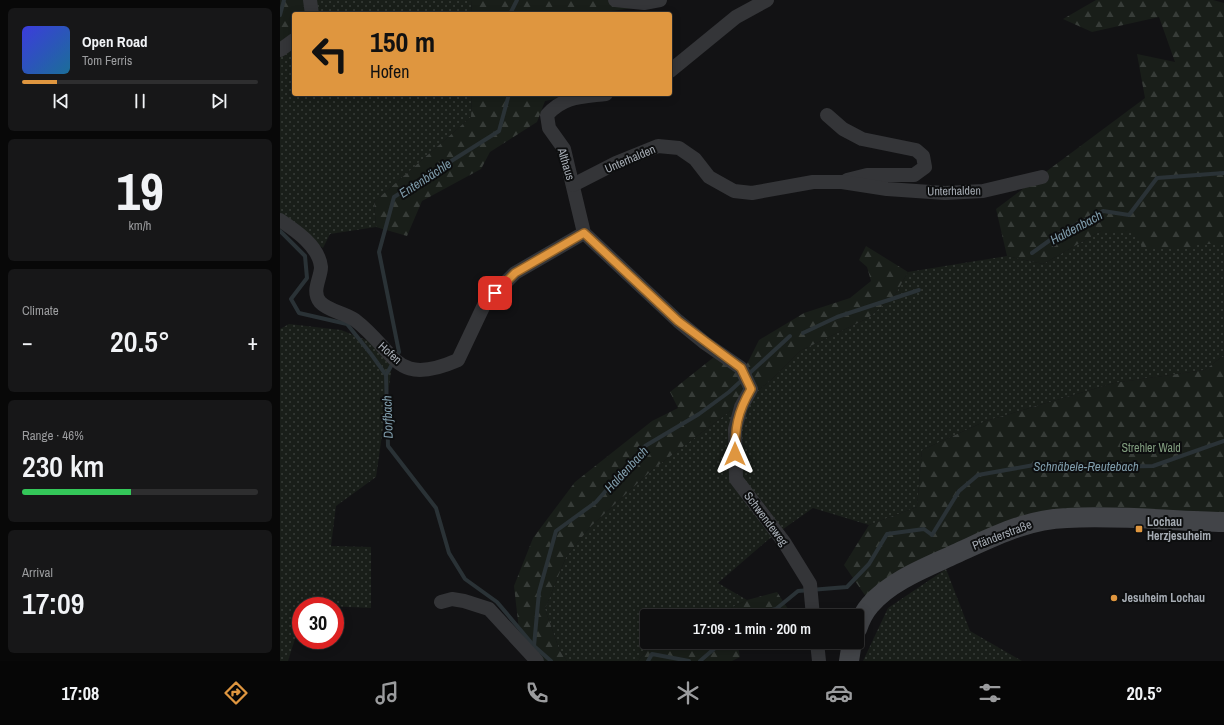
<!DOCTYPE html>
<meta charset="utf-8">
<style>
:root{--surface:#0e0e0f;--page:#171718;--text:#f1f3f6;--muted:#9b9c9e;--line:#2e2e2f;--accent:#df963f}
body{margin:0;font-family:"Archivo Narrow",sans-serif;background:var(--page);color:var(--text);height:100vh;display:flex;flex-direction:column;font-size:15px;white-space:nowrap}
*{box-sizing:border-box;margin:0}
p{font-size:13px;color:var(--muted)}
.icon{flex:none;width:22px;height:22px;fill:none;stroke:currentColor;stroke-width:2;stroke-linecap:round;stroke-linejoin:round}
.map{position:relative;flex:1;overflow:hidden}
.drawer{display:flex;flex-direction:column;gap:8px;padding:8px;background:#080808;width:280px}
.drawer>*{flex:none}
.top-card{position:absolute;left:12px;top:12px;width:380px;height:84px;border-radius:4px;box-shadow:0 2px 10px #0003,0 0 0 1px var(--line);background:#df963f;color:#111;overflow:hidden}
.speed{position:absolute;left:12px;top:597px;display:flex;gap:8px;font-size:20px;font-weight:700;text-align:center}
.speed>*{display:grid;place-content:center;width:52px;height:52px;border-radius:50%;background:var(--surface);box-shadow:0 2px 10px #0003,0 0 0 1px var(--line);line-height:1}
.speed .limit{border:6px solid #d22;background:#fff;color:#111}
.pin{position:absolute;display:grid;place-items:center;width:34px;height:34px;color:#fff;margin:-17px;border-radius:8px;box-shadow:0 2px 6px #0006}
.me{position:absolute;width:44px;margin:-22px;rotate:0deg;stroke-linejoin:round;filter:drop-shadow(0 0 3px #0008)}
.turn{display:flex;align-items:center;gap:14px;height:84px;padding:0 12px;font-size:18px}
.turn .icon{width:52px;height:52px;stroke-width:2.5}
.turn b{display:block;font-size:28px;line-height:34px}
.big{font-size:30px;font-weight:600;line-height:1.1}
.drawer .widget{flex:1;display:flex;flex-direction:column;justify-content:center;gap:6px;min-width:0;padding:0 14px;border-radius:6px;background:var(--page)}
.drawer .dial{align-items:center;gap:0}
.dial b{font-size:52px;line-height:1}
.song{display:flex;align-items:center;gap:12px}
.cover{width:48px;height:48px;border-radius:6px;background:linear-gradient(135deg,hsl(240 70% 55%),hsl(200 70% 35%))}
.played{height:4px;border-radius:2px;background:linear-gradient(90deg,var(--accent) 15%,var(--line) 15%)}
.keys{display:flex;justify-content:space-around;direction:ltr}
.heat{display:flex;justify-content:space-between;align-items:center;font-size:22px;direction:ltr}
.charge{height:6px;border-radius:3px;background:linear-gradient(90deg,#34c759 46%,var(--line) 0)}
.trip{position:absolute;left:360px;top:609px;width:224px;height:40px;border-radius:4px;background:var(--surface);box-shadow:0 2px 10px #0003,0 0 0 1px var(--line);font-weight:600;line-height:40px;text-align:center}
.tab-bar{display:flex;height:64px;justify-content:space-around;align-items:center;background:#060606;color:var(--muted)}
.tab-bar .icon{width:28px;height:28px}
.tab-bar .selected{color:var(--accent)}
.tab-bar b{font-size:18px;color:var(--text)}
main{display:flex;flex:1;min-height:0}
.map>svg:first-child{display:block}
</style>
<main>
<section class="drawer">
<div class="widget">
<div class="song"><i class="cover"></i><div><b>Open Road</b><p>Tom Ferris</p></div></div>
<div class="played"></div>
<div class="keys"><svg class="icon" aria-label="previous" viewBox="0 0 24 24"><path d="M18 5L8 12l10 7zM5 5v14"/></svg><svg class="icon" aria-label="pause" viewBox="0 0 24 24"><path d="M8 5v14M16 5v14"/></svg><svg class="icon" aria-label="next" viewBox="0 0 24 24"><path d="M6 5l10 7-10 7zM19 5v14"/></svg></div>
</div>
<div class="widget dial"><b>19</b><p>km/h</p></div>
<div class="widget"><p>Climate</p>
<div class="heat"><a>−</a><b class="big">20.5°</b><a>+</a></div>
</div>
<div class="widget"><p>Range · 46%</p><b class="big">230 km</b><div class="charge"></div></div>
<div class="widget"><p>Arrival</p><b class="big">17:09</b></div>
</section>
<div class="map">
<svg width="944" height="661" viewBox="0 0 944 661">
<defs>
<pattern id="grass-dots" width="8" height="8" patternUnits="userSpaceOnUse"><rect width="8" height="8" fill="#191e19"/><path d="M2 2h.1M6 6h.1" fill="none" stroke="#373c38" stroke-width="1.8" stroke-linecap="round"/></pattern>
<pattern id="forest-firs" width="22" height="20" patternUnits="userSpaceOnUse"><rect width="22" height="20" fill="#191e19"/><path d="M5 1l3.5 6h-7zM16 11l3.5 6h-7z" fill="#373c38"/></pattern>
</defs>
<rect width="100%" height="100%" fill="#121214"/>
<g fill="url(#grass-dots)">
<polygon points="29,0 191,0 192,14 30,14"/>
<polygon points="14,40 14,94 192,94 191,117 94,202 96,227 50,234 43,248 0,216 0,50"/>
<polygon points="821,231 853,231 915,244 944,244 944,355 925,370 834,383 706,421 642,450 637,507 589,525 533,508 489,539 438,583 467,600 435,616 367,616 367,642 373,642 358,661 287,661 279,649 265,609 286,557 310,527 372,470 490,381 520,351 588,318 615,295 628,272 727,256 763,264"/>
<polygon points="9,324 61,330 114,351 96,477 56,506 51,546 91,547 91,608 26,605 21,606 21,620 8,661 0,661 0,329"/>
<polygon points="666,569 690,631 742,661 583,661 608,608"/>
</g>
<g fill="url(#forest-firs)">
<polygon points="0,0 29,0 30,14 14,14 14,40 0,50"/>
<polygon points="191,0 335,0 354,8 308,14 192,14"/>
<polygon points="816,0 933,0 944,3 944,244 915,244 907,249 863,248 853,231 821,231 763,264 727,256 716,209 865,98 857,54 895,62 879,17 812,32 783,19"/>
<polygon points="192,94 301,94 265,101 257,122 210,152 201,169 142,201 127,236 96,227 94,202 191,117"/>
<polygon points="586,246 628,272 615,295 588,318 520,351 490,381 372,470 310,527 286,557 265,609 279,649 287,661 250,661 240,639 234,586 253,538 295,482 372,421 398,408 390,392 434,357 461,376 479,340 524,313 570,298 591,281 587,267 579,260"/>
<polygon points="944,355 944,522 760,521 591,604 564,565 589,525 637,507 642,450 706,421 834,383 925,370"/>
<polygon points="497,592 510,612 502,616 435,616 467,600"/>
<polygon points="373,642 457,642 460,657 452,661 358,661"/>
</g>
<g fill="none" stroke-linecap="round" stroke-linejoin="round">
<g stroke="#2a3236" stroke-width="4">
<polyline points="230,14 237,0"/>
<polyline points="0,15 4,0"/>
<polyline points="0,231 25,256 27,278 11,299 19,313 67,324 91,354 106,375 108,446 156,508 169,553 185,579 217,602 254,646 271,661"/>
<polyline points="752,253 780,233 823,211 849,215 877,178 944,173"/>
<polyline points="523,333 557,317 639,290"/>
<polyline points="106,375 119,352 99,252 114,197 219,131 229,94"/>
<polyline points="466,616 496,609 518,591 567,587 589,564 607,534 644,529 652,535 679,491 698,475 754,465 824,467 873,466 944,441"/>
<polyline points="254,646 259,592 276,531 316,502 365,446 419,414 449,392 510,336"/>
<polyline points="368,661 372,654 409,661"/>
<polyline points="420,661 442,642"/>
</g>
<g stroke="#343538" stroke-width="14">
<polyline points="30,0 32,14"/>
<polyline points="335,0 364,3 380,0"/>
<polyline points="0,50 14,40"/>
<polyline points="390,71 456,17 487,0"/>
<path d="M326,94C302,97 284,96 267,115L269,128L284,149L304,233L398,321L425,343L461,368L471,389L461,407L455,429L456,479L504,542L530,584L533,616"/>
<polyline points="547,115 563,129 582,139 636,150 643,156 645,167 634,175 587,175 567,180"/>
<polyline points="293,185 336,163 378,146 399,148 415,159 429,177 454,191 472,193 533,182 562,182 607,189 665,193 703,191 762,177"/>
<path d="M0,220C15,230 39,246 41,267C41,278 31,291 40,302C48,311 65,313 75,320C117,352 114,388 178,360L205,303L235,273L304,233"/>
<polyline points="161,602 172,599 184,601 209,609 257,661"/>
<polyline points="537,642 539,661"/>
</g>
<g stroke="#424448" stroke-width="20">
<path d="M577,629C580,620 584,612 590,605C610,581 647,567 675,554C711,538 746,519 787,518C839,515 892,521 944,522"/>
<polyline points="569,661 572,642"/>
</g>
</g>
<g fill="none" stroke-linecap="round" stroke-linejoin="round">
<defs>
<path id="route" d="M215,293L235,273L304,233L398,321L461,368L471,389C457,413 455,428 455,454"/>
</defs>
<use href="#route" stroke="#916229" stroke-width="10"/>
<use href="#route" stroke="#df963f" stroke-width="7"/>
</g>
<g fill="#df963f" stroke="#0d0e0f" stroke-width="1.5">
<rect x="855" y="525" width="8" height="8" rx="2"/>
<circle cx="834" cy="598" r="4"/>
</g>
<g text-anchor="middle" stroke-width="4" stroke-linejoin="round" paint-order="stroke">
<g font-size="12" fill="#a5abb3" stroke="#0d0e0f">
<text transform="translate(350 159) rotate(-23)" y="4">Unterhalden</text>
<text transform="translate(286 164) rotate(73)" y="4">Althaus</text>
<text transform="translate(674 191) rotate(-1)" y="4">Unterhalden</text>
<text transform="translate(110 353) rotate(42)" y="4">Hofen</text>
<text transform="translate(486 519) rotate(53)" y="4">Schwendeweg</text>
<text transform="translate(722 535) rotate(-21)" y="4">Pfänderstraße</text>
</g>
<g font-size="12" fill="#809c7e" stroke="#0d0e0f">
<text x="871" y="452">Strehler Wald</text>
</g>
<g font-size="12" font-weight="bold" fill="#a5abb3" stroke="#0d0e0f" text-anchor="start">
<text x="867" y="526">Lochau<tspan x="867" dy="14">Herzjesuheim</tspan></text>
<text x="842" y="602">Jesuheim Lochau</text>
</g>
<g font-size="13" font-style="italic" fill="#7f9cab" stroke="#0d0e0f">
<text transform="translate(145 178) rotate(-33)" y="5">Entenbächle</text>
<text transform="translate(796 227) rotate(-28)" y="5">Haldenbach</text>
<text transform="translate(107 417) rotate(-92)" y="5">Dorfbach</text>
<text x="806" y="471">Schnäbele-Reutebach</text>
<text transform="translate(346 469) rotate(-47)" y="5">Haldenbach</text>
</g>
</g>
</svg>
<div class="speed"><div class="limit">30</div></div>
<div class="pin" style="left:215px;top:293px;background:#d93025"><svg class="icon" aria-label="arrive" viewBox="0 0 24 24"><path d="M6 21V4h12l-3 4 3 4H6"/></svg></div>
<svg class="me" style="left:455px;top:454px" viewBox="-20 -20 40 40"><path d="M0-17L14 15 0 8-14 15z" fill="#df963f" stroke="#fff" stroke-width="4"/></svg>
<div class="trip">17:09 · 1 min · 200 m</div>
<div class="top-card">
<div class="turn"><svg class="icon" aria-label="left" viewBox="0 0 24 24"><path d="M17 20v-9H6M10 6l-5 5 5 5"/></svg><div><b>150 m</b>Hofen</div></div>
</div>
</div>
</main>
<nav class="tab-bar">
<b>17:08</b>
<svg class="icon selected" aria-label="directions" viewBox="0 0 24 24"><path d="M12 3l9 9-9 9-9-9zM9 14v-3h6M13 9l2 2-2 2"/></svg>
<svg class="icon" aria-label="music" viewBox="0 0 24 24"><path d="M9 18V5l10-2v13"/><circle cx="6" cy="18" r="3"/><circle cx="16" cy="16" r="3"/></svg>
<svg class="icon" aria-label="phone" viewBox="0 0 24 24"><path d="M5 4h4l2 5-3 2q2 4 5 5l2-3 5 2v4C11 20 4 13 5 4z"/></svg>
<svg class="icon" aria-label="climate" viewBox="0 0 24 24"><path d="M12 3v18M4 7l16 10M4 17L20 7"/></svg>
<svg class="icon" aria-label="car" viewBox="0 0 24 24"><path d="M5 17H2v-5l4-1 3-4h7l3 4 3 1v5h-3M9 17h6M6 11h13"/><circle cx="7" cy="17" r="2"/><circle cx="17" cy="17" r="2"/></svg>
<svg class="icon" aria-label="filters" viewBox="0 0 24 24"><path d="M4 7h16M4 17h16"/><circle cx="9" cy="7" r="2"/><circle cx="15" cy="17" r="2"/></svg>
<b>20.5°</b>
</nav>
